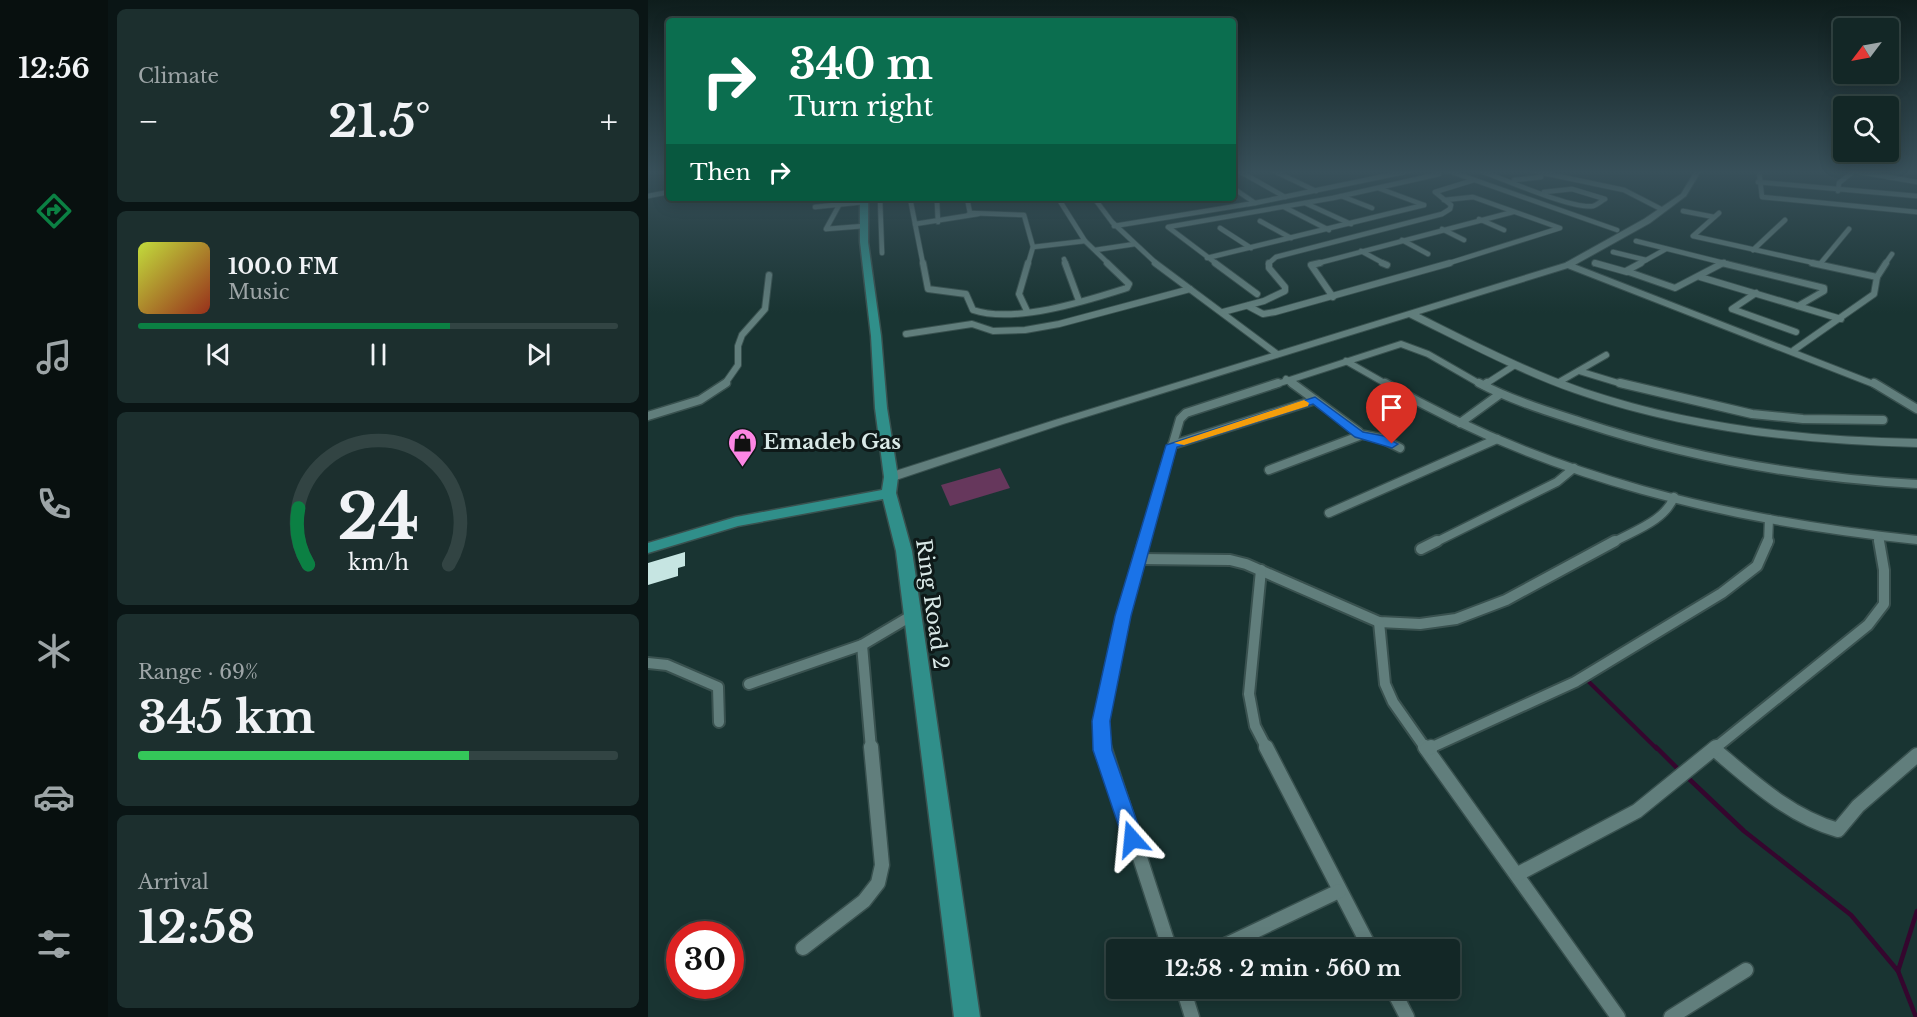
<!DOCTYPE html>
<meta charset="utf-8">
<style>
:root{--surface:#132726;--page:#1c2f2e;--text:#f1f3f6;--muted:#9da5a7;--line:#324443;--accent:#0b8043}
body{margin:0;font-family:"Libre Baskerville",serif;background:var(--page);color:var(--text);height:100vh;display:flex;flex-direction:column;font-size:22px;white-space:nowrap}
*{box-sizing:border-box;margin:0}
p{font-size:20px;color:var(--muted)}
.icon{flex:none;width:33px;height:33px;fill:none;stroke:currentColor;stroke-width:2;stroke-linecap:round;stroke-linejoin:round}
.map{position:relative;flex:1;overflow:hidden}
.details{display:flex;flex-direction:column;gap:9px;padding:9px;background:#0a1515;width:540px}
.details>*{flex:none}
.guide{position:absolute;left:18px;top:18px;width:570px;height:183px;border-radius:6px;box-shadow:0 3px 15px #0003,0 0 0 2px var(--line);background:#0b6e4f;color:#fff;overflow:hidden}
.needle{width:39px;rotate:238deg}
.fabs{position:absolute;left:1185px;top:18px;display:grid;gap:12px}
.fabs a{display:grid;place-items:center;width:66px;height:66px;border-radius:6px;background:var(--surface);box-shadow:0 3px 15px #0003,0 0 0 2px var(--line);font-size:30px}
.speed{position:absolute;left:18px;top:921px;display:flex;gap:12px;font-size:30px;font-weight:700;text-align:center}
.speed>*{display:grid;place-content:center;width:78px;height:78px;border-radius:50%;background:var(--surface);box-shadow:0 3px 15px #0003,0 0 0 2px var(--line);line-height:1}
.speed .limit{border:9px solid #d22;background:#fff;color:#111}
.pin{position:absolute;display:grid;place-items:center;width:51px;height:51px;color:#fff;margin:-62px -26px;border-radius:50% 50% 50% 0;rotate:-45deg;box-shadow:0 0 6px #0007}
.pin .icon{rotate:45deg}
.me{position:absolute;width:66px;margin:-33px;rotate:342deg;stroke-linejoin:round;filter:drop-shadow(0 0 4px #0008)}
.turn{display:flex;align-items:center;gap:21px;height:126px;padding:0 24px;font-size:27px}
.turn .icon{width:78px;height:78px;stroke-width:2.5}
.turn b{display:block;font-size:42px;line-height:51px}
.then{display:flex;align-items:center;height:57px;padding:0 24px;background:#0003;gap:12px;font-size:22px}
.big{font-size:45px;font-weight:700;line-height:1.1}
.details .tile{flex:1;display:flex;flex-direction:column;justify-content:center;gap:9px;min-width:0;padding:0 21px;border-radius:9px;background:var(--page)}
.details .dial{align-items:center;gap:0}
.dial svg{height:156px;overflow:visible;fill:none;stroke:var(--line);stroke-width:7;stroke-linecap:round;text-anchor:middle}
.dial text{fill:var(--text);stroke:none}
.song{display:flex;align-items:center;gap:18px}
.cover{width:72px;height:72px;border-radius:9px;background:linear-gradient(135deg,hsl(70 70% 55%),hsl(10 70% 35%))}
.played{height:6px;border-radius:3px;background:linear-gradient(90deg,var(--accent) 65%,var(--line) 65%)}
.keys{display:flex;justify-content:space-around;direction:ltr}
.heat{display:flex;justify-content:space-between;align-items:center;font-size:33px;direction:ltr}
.charge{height:9px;border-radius:4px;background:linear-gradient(90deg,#34c759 69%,var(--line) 0)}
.trip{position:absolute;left:458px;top:939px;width:354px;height:60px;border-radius:6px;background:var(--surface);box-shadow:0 3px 15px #0003,0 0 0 2px var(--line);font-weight:700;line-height:60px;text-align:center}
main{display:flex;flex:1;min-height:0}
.dock{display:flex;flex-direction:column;width:108px;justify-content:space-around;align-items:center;background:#08100f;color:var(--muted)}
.dock .icon{width:42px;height:42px}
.dock .current{color:var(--accent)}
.dock b{font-size:27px;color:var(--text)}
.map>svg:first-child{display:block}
</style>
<main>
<nav class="dock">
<b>12:56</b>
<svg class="icon current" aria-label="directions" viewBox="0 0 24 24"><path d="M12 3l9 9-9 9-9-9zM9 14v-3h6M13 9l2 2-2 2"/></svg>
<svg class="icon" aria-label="music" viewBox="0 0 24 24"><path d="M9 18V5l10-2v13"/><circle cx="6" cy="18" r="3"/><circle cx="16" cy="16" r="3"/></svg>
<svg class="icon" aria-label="phone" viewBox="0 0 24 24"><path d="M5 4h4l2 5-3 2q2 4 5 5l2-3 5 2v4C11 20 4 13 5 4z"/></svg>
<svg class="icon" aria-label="climate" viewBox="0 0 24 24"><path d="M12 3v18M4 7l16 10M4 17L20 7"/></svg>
<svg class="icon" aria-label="car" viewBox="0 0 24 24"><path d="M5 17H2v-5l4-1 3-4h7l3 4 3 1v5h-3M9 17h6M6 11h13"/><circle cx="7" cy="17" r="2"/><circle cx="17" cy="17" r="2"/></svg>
<svg class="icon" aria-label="filters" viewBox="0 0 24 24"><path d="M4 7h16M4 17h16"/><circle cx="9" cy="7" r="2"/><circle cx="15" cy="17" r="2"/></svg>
</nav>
<section class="details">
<div class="tile"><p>Climate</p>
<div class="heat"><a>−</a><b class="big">21.5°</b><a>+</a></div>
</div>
<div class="tile">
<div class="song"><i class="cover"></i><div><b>100.0 FM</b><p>Music</p></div></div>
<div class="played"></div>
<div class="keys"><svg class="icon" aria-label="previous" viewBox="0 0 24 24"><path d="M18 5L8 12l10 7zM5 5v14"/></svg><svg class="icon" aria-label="pause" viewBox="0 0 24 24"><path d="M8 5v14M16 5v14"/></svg><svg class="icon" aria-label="next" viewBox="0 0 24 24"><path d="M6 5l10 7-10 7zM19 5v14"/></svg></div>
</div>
<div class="tile dial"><svg viewBox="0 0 100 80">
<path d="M14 69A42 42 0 1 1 86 69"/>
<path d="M14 69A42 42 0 0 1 9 40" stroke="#0b8043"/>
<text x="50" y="56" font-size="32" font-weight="700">24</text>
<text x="50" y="72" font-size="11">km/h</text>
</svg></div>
<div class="tile"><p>Range · 69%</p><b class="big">345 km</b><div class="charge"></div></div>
<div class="tile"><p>Arrival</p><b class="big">12:58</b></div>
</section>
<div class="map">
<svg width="1269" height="1017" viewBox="0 0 1269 1017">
<rect width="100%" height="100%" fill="#193432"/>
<polygon fill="#66375c" points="352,468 362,488 302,506 293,485"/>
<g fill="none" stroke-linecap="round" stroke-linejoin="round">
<polyline stroke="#35062e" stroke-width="4" points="938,679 1009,749"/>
<g stroke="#35062e" stroke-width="4.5">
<polyline points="1008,747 1032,771"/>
<polyline points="1039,777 1096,831 1203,915 1250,971 1268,1017"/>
<polyline points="1250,971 1269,911"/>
</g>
</g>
<polygon fill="#c6e5e2" points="37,552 37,566 30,568 30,576 0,585 0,563"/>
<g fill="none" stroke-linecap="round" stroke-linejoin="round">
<defs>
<g id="street-far4">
<polyline points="591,171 637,197"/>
<polyline points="626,171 668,191"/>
<polyline points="801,171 969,230"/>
<path d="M833,171C856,179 925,210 945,206C949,205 953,201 957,199L924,189L896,192"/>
<polyline points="886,171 976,190 1013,209"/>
<polyline points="1111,171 1114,197 1269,212"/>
<polyline points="1206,171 1269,182"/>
<polyline points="866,180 893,177"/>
<polyline points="1110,182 1269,196"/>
<polyline points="585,188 607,203"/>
<polyline points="730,188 776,205"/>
<polyline points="1190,191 1191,183 1206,171"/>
<polyline points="0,196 21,192"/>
<polyline points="693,196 724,208"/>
<polyline points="195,198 178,229 216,226"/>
<polyline points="232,198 234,253"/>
<polyline points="262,198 275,264"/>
<polyline points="319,198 322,213 320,215"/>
<polyline points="410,198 437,241 461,264"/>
<polyline points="446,198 464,222 509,264"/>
<polyline points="796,200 825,197 912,228 798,264"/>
<polyline points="289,202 290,222"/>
<polyline points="657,203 703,224"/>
<polyline points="167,207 216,202"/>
<polyline points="636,207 681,230"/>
<polyline points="1035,211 1066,217"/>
<polyline points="322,213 376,215 385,247 380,264"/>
<polyline points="1071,213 1045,236 1171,264"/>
<polyline points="831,219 856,230"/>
<polyline points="612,221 643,238"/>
<polyline points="267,224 330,214"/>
<polyline points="466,226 607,203 761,171"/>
<polyline points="572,228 603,248"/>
<polyline points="794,229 816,240"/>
<polyline points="754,240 780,254"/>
<polyline points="988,241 1080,264"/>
<polyline points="385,247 437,241"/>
<polyline points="447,250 487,244"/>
<polyline points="1105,250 1137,220"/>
<polyline points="713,251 737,264"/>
<polyline points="965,252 998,260"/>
<polyline points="559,258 776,205"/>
<polyline points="416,259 418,264"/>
<polyline points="947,263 951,264"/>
<polyline points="569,264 520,227 685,198 791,174"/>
<polyline points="620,264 628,257 794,214 802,209 803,205 787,192 826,180"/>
<polyline points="667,264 865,212"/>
<polyline points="991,264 1018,249"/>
<polyline points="1072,264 1076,262"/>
<polyline points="1172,264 1201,229"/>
<polyline points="1237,264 1244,254"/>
</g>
<g id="street-far3">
<path d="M275,263L280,289L318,294L325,310C367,324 438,301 479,288L481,284L459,263"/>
<polyline points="417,263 431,301"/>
<polyline points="507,263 629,354"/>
<polyline points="567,263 609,294"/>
<polyline points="672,263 663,265 685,297"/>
<polyline points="734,263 739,265"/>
<polyline points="947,263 979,272"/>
<polyline points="993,263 978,271 1027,288 1075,263"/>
<polyline points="1074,263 1176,288 1176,291 1150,306"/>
<polyline points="1164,263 1229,277"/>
<polyline points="920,265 1228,385"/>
<polyline points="1052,277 1193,319"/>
<polyline points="1108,293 1084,309 1148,332"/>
<polyline points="600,306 615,314 627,312 802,263"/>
<polyline points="379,311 371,294 380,263"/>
<polyline points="575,312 616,301 637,291 637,287 621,268 621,263"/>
<polyline points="258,334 324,324 345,331 377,330 411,324 542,289"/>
<polyline points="1146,350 1226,294 1229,277 1238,263"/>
<polyline points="698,361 740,385"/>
<polyline points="931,371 977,385"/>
<polyline points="638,379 646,385"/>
<polyline points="911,382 958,355"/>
<polyline points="76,385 90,365 90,346 94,335 117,309 121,275"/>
<polyline points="626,385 753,344 780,354 834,385"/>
<polyline points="836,385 867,365"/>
</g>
<g id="street-far2">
<path d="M737,383C899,478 1084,521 1269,540"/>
<path d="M831,383C863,400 899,411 933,422C1042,458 1154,478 1269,484"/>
<polyline points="972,383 1104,414 1155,419 1235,420"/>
<polyline points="1226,383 1269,409"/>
<polyline points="836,385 839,383"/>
<polyline points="0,416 52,400 78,383"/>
<polyline points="812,423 852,394"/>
<polyline points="711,434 732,438 752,448"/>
<polyline points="524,445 667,400"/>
<polyline points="621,470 711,436 711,432 644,383"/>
<polyline points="681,513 849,439"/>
<polyline points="1230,537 1231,543"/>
<polyline points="496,543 532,419 538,413 630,383"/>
<polyline points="786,543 909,482 926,468"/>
<path d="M964,543C985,531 1017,521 1026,497"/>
<polyline points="1120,543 1121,519"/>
</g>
<g id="street-far1">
<polyline points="773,549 789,541"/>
<polyline points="492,559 582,560 598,564 731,622 772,624 808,619 858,600 967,541"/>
<polyline points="613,570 601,694 607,726 619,749"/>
<polyline points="731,622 737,684 745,702 778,749"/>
<polyline points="214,645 223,749"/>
<polyline points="0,663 19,665 70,687 71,722"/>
<polyline points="101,684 214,645 263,616"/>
<polyline points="456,749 452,736 475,616 496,541"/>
<polyline points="780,749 927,682 1074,593 1109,566 1120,541"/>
<polyline points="1066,749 1220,625 1236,604 1236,570 1231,541"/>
</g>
<g id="street">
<polyline points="456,747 522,950"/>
<polyline points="618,747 723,950"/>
<polyline points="777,747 970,1017"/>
<polyline points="779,749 783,747"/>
<path d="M1066,749C1104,781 1141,816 1190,830L1210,806L1269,755"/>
<polyline points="870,874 989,811 1068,747"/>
<polyline points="155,948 216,901 230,883 234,865 223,747"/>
<polyline points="567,950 691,891"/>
<polyline points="535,988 544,1017"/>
<polyline points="744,988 759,1017"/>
<polyline points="1023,1017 1098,970"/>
</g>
<path id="secondary" d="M1047,171H1053L1038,196L1002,223L923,267L771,314C825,341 879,369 937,389C1044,425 1156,437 1269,439V447C1153,444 1038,432 927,393C870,373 816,344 761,317L415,424L248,480L243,481L237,477L238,474L407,420L917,263L996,219L1033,194Z"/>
<polygon id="primary" points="212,198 220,198 220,242 233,336 239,408 250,477 248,493 264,551 332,1017 306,1017 248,551 235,499 90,526 0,553 0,543 88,517 234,490 236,477 227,408 223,336 212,242"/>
</defs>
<use href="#street-far4" stroke="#39514f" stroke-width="6"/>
<use href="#street-far3" stroke="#39514f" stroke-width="8"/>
<use href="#street-far2" stroke="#39514f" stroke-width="11"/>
<use href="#street-far1" stroke="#39514f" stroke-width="14"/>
<use href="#street" stroke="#39514f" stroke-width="17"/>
<use href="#secondary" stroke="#39514f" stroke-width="2"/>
<use href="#primary" stroke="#39514f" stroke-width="3"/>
<use href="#street-far4" stroke="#617e7c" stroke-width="4.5"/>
<use href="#street-far3" stroke="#617e7c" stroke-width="6"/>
<use href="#street-far2" stroke="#617e7c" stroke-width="8"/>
<use href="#street-far1" stroke="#617e7c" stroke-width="10"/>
<use href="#street" stroke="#617e7c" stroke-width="14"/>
<use href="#secondary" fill="#617e7c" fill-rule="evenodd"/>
<use href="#primary" fill="#308f8a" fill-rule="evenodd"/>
</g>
<linearGradient id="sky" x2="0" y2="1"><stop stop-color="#0e1d1c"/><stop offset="0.55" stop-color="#38505a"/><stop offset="1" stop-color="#38505a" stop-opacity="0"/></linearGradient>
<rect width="1269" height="313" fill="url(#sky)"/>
<polygon fill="#1a73e8" stroke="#114b97" stroke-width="1.5" points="667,397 715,432 736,436 750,444 744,448 707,437 665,404 529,447 483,616 462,721 464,750 495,839 492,845 484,848 477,845 445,750 444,721 467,616 518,445"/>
<polygon fill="#f59e0b" points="656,400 661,403 660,406 536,445 526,443"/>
<defs>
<symbol id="shop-pin" viewBox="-11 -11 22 30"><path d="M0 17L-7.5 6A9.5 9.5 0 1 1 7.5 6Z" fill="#fc86e4" stroke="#0e1918"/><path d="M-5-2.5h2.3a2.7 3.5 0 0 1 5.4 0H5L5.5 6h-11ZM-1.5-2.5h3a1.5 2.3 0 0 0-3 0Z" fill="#111"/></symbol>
</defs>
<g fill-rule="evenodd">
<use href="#shop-pin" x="78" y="426" width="33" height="45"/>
</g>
<g text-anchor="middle" stroke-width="6" stroke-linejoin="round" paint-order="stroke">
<g font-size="21" font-weight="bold" fill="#d9e9e7" stroke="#0e1918" text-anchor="start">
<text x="115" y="449">Emadeb Gas</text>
</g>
<g font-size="21" fill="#d9e9e7" stroke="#0e1918">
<text transform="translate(284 604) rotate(82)" y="7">Ring Road 2</text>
</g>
</g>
</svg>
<div class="fabs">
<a><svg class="needle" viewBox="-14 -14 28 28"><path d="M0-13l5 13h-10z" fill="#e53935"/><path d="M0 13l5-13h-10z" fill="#9da5a7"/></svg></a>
<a><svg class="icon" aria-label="search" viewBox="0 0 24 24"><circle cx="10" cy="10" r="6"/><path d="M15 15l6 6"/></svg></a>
</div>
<div class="speed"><div class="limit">30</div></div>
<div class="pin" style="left:744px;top:444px;background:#d93025"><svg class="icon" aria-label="arrive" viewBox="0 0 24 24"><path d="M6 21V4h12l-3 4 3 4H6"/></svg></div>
<svg class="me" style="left:484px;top:839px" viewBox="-20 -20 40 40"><path d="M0-17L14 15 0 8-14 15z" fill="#1a73e8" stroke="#fff" stroke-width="4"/></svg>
<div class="trip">12:58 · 2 min · 560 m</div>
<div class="guide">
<div class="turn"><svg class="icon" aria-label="right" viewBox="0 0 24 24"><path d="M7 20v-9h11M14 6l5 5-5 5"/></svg><div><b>340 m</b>Turn right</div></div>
<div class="then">Then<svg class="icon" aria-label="right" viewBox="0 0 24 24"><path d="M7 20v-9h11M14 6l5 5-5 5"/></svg></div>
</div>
</div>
</main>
